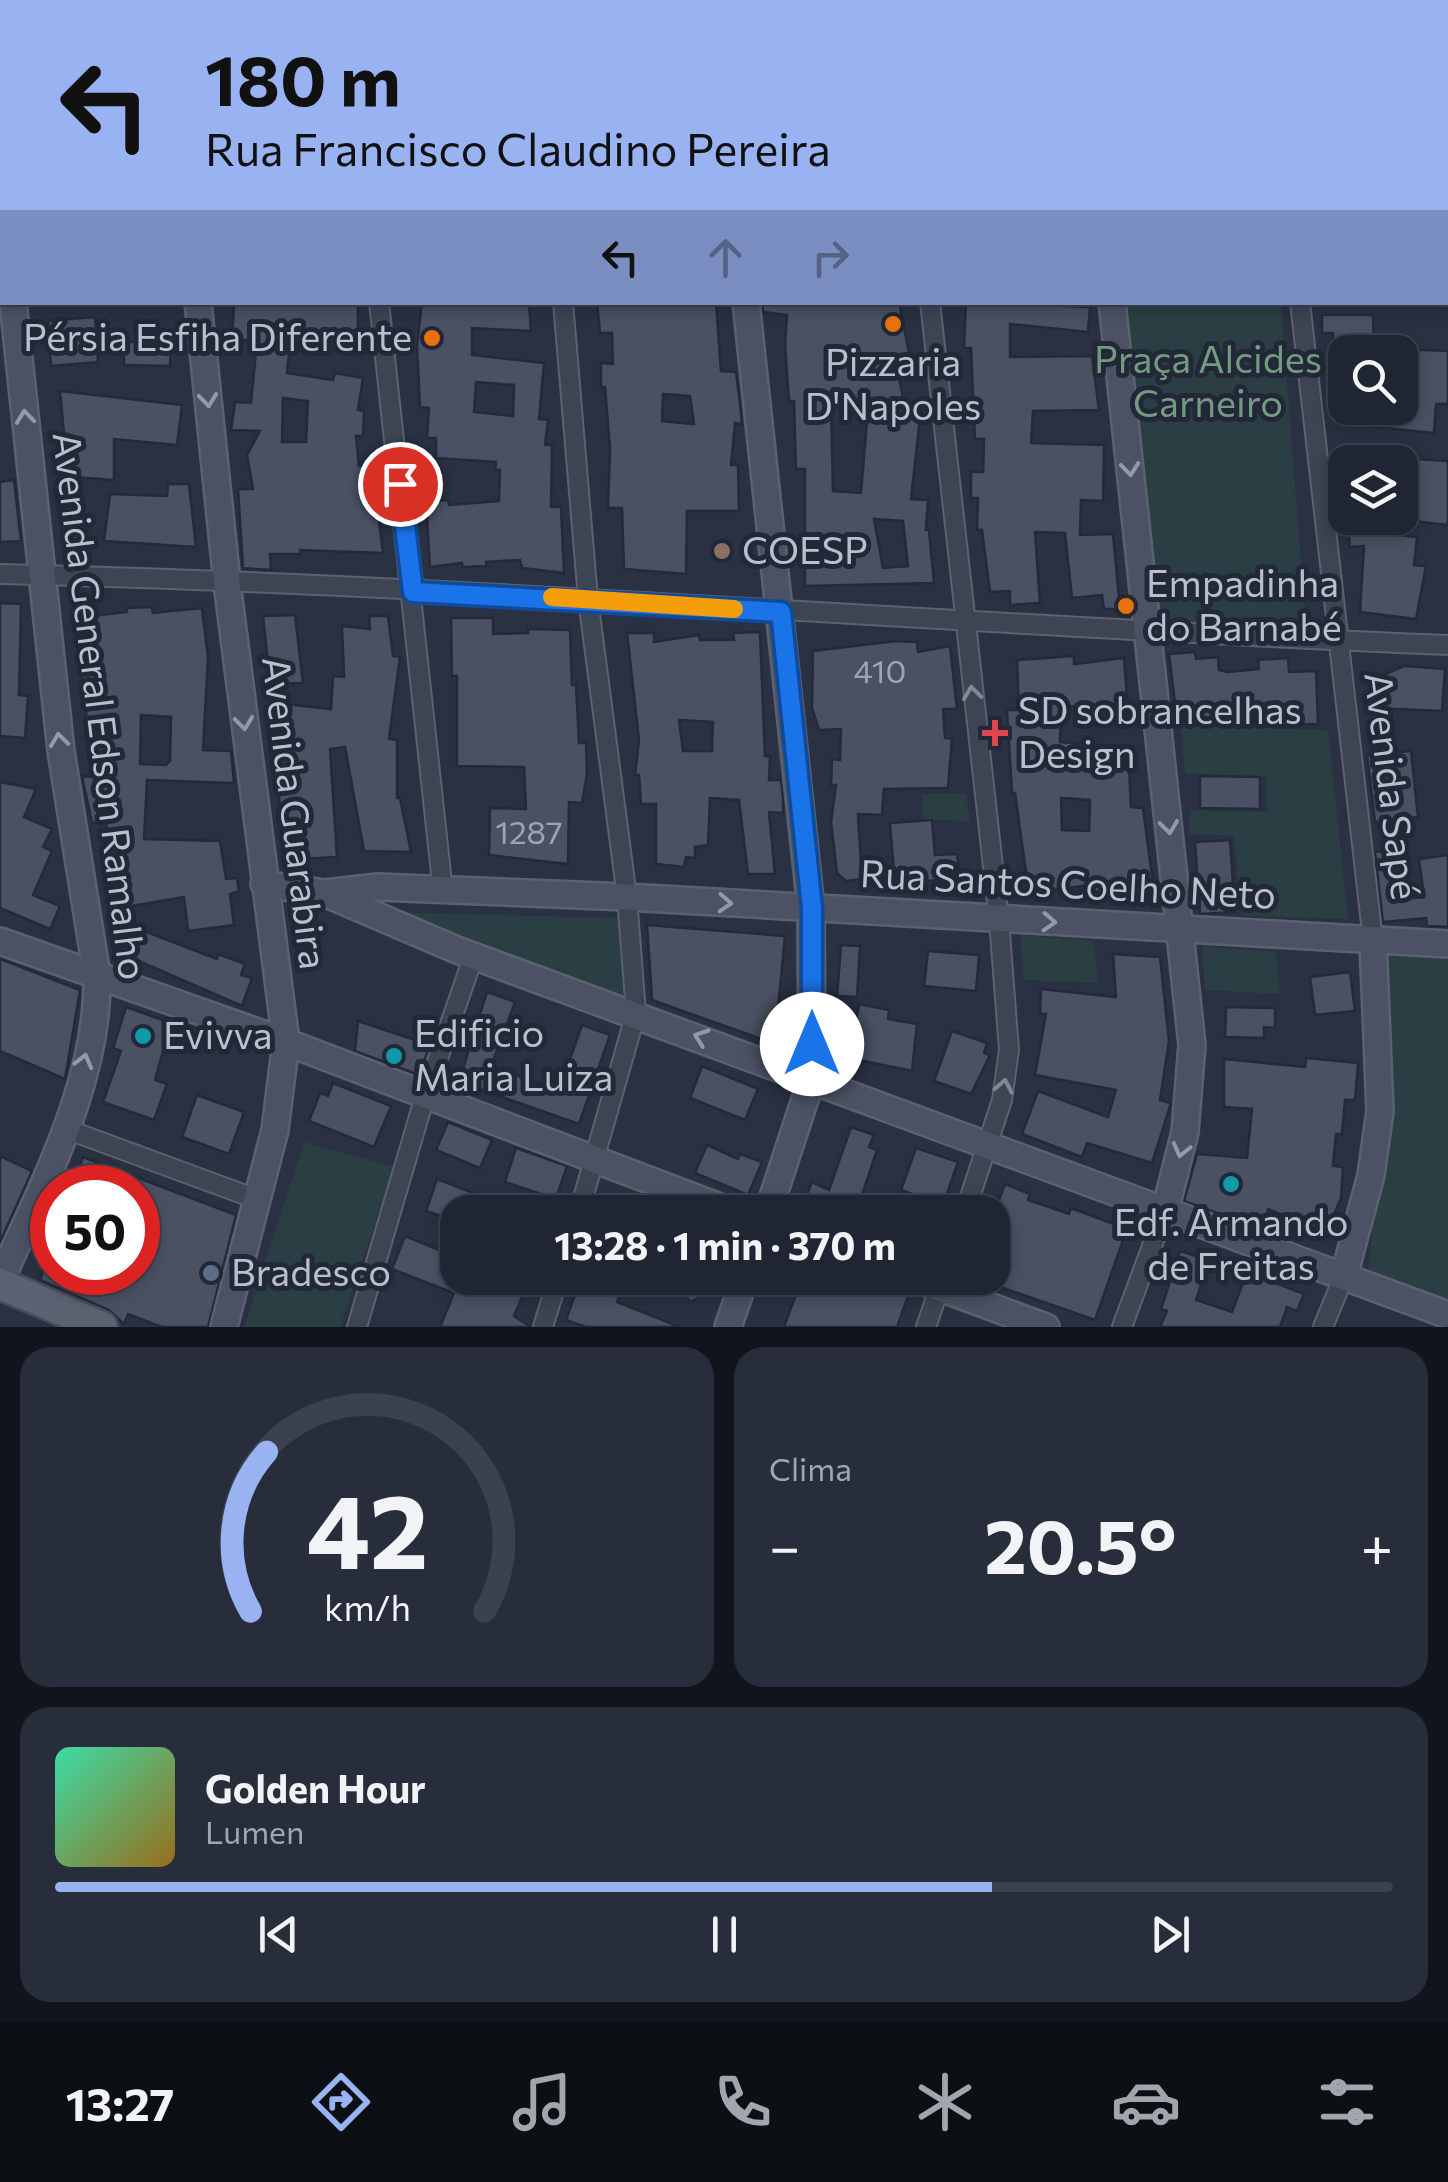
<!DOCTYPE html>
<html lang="pt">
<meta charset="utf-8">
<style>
:root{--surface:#1f2532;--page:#272d3a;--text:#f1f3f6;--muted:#a1a5ac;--line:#3c424d;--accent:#99b2f2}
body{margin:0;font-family:Commissioner,sans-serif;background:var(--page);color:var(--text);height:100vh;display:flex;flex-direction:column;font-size:38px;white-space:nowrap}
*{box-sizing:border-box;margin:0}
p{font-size:32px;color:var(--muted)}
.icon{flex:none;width:55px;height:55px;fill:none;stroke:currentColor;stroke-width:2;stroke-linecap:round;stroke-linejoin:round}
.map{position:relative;height:1327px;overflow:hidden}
.drawer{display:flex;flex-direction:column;gap:20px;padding:20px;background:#11141c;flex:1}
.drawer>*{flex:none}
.hud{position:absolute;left:0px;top:0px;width:1450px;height:305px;box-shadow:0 5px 15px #0003,0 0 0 2px var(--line);background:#99b2f2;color:#111;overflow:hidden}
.tools{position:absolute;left:1328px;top:335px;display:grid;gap:20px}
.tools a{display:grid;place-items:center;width:90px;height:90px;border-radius:20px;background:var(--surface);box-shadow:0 5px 15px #0003,0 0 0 2px var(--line);font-size:50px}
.speed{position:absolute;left:30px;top:1165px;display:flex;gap:20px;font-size:50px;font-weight:700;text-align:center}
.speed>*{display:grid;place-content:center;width:130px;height:130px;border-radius:50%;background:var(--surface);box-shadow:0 5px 15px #0003,0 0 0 2px var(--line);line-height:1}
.speed .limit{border:15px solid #d22;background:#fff;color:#111}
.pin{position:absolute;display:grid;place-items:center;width:85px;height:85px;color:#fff;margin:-42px;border:5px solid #fff;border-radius:50%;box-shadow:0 2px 10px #0007}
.me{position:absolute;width:110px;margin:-55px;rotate:0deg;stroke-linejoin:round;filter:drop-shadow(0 0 8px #0008)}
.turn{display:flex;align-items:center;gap:35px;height:210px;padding:0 40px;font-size:45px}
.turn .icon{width:130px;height:130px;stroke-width:2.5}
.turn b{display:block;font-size:70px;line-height:85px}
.lanes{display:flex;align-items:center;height:95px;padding:0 40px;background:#0003;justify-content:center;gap:50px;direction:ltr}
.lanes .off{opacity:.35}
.big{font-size:75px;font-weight:700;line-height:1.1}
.drawer .widget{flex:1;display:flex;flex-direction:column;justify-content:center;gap:15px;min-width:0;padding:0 35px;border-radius:30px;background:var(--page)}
.drawer .dial{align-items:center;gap:0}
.dial svg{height:260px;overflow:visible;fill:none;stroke:var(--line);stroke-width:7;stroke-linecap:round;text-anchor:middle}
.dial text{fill:var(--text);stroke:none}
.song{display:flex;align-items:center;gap:30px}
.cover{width:120px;height:120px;border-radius:15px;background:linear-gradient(135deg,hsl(160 70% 55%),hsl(40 70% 35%))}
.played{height:10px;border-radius:5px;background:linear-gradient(90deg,var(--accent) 70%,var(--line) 70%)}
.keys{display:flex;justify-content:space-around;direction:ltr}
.heat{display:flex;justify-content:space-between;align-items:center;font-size:55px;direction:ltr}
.drawer .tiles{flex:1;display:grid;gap:20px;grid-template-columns:1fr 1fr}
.widget:last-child{grid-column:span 2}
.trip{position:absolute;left:440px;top:1195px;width:570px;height:100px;border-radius:30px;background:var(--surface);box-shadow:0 5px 15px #0003,0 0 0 2px var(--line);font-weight:700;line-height:100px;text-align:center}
.dock{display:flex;height:160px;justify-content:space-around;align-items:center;background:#0c0f14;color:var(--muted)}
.dock .icon{width:70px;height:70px}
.dock .on{color:var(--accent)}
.dock b{font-size:45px;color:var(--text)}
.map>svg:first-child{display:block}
</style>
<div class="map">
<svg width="1448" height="1327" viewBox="0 0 1448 1327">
<rect width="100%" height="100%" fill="#293142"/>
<g fill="#2b3e43">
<polygon points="1120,303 1281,303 1307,640 1156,634"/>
<polygon points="1181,725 1328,730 1348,919 1241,916 1234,836 1189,834 1190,810 1267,812 1266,777 1185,773"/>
<polygon points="966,793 970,821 923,820 922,794"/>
<polygon points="381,912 618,918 631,1015"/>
<polygon points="1021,935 1094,941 1098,983 1023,980"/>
<polygon points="1356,944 1448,948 1448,1301 1368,1273 1379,1164"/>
<polygon points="1202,946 1276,952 1280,994 1205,990"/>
<polygon points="304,1142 394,1167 340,1327 244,1327"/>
</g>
<g fill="#495163" stroke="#242a39" stroke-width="2.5" fill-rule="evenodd">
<path d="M234,302H358V349L290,344L287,373L333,380L335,373L363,378L358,410L364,411L363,436H356L359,466H366L370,505L377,504L383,553L300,550L301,554H270L271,570L243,568L238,489H253L247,455L260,431L231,430L235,402L251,403L257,341L232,339ZM283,398L308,401L306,442H282Z"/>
<path d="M422,302L529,304L531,331L472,328V355L544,363L539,419L548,420L545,445H552L551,507H561L564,573L522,568L520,560L486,562L487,566L463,567L462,563L430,567L426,501L448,500L449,505L499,501L500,470H495L496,462L436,458V438H427L429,408L420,407L417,346ZM476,382L514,385L513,416L474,412Z"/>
<path d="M597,302H716L721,371L736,372L740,404L742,424L735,423L731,465H738L739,511H687L686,574L624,569L622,508H608L610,448L605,387H601V363L613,364L612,333H600ZM663,394L690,396L694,424L662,421Z"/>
<path d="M762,302H899L911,363L899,379L903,397L921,409L911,499L928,500L926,530H929L934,583L805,586V469H796L794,401H789L785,344L787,315L763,312ZM831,404L860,406V421H867L861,493L833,491ZM874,519L903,521L908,566L883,568Z"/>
<polygon points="966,302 1090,307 1088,332 1010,324 1010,357 1092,356 1099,410 1033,411 1031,443 1104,445 1103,501 1081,500 1080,535 1113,534 1120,609 1104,609 1102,595 1072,598 1065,533 1035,532 1040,603 1010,605 1010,591 990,592 982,530 977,530 978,498 971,498 971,472 983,472 984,439 975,439 971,348 964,348"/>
<polygon points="1322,315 1373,315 1374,352 1345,352 1345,370 1332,370 1333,333 1322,333"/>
<polygon points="95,317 98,362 51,366 48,321"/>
<polygon points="149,338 171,339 170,366 124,365 124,342 149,342"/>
<polygon points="1400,349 1448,351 1448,404 1436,404 1434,433 1356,425 1358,408 1400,409 1401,404 1408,404 1409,375 1400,375"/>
<polygon points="60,391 182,405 177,445 114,439 114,480 75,477 83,542 64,548 54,486 61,485 68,434 64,434"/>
<polygon points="1393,444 1395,462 1341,462 1340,449"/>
<polygon points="1400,458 1448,461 1448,525 1414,521"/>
<polygon points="14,480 21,541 0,542 0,482"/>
<polygon points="168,484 189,484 196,547 104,541 110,494 167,496"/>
<polygon points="1348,530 1417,537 1414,565 1426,566 1416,619 1360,612 1364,546 1350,547"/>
<polygon points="0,603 21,604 19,695 28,696 25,738 0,736"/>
<path d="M89,604L90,616L127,612L126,608L152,607L153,613L202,608L208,657L203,750L231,751L234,783L147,780L144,839L220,841L226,879L237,878L239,891L230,894L234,925L188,931L184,897L121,908L106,823H92L82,776L94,777L73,605ZM141,715L171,717L170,761L166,765L140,764Z"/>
<polygon points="295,615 303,683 270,684 263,616"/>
<polygon points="369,616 388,616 393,656 400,657 389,739 397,740 397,798 400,798 411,852 364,851 345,747 330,749 337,857 283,860 275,730 283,730 285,704 331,709 333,676 344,677 342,626 370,629"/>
<polygon points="451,618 493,618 493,634 528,633 528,629 570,630 572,685 576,685 579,743 586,743 587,774 582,803 569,802 568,864 489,855 490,808 526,809 524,767 457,766 457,676 452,676"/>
<path d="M760,632L765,756L770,757L769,780H781L783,798V813L769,812L775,874H748L739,800L710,798L708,845L695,847V858L686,857L684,867L656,864V804H641L639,775H635L639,740L627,633H654V642L699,635L700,640H734L733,633ZM679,720L713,722L712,751H683Z"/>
<polygon points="896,641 917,642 918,652 950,646 957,709 943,709 945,738 952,739 948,788 884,789 882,815 858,814 862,879 846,881 837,873 831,822 836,785 831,785 832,759 840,760 841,729 819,730 812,708 813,651"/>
<polygon points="1195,652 1196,659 1218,657 1219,670 1227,672 1259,669 1258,660 1288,658 1289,672 1316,671 1318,724 1264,725 1264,719 1235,722 1235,717 1177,720 1169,654"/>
<path d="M1074,656V664L1124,658L1128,710L1085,714L1084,706L1061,707L1060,742L1128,747L1131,807L1143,808L1155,898L1132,901L1131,890L1085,892L1084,886L1029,893L1015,793H1012L1007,710H1019L1017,660ZM1061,798L1090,800L1089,831L1062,830Z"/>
<polygon points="1404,666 1445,669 1442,711 1375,708 1377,685 1383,675"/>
<polygon points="1411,751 1418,817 1375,822 1367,755"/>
<polygon points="1200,776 1260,777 1260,809 1200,808"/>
<polygon points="0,782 36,789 24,817 52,829 43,847 52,851 33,895 60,906 50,929 0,908"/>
<polygon points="932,820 935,855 957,854 960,885 975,883 976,899 933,892 933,887 941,886 940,880 895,883 890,823"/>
<polygon points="1230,840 1235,912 1200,914 1195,842"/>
<polygon points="1391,850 1395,900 1424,897 1419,859 1448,855 1448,927 1427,926 1426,918 1383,922 1375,852"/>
<polygon points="118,921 217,959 218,954 245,964 241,975 252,978 242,1006 125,955"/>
<polygon points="647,925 785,936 778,1010 795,1012 795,1051 652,1000"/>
<polygon points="841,945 860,946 857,997 837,996"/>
<polygon points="928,951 979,955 976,991 924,986"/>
<polygon points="1113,954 1160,957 1169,1041 1160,1100 1171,1103 1152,1163 1087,1143 1082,1157 1022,1134 1038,1091 1108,1117 1116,1090 1035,1075 1046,1014 1040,1014 1041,989 1116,997"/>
<polygon points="0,959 80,990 65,1079 0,1051"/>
<polygon points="1350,972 1355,1011 1315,1015 1310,977"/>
<polygon points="487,992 515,1002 491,1066 521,1077 559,1090 582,1025 610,1035 579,1124 459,1082"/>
<polygon points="859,1004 889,1010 888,1019 917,1024 912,1071 849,1058"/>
<polygon points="126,1007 171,1023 155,1080 167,1084 154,1120 103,1102 121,1051 113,1048"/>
<polygon points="1226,1007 1275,1008 1275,1028 1264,1027 1264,1038 1225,1037"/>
<polygon points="358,1021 430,1045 419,1075 355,1051"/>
<polygon points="952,1031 987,1043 984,1053 990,1055 971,1094 934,1081"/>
<polygon points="1306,1058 1358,1063 1355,1100 1345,1100 1342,1134 1336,1134 1333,1166 1343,1167 1341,1198 1326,1233 1268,1209 1264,1230 1184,1201 1197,1154 1247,1158 1252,1109 1224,1107 1224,1059 1305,1067"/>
<polygon points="702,1066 758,1089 745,1120 690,1098"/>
<polygon points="333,1083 391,1106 374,1147 309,1121 320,1093 328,1096"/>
<polygon points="197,1095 244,1112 229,1154 182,1137"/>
<polygon points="448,1122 492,1140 480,1168 436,1150"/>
<polygon points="851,1127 874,1135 869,1147 877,1150 860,1201 886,1212 810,1212 801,1208 812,1182 829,1190"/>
<polygon points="707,1145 738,1159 740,1154 762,1162 748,1195 695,1173"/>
<polygon points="516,1148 567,1166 556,1199 505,1182"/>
<polygon points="916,1148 958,1162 943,1205 901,1190"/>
<polygon points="0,1156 32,1171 0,1242"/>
<polygon points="83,1157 236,1215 208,1327 162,1327 128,1314 124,1324 109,1310 40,1280 43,1272 138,1272 138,1188 73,1188"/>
<polygon points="437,1179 520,1211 520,1212 458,1212 458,1222 426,1211"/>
<polygon points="1005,1184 1030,1194 1028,1200 1069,1214 1071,1208 1127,1229 1095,1320 992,1284 992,1218"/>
<polygon points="405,1236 454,1256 445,1278 530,1278 514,1316 531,1327 440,1327 454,1293 392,1269"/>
<polygon points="1180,1251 1209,1260 1196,1300 1232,1312 1247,1272 1304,1294 1297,1311 1287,1307 1280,1327 1160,1327 1167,1311 1161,1309"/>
<polygon points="581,1278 627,1278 617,1302 680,1327 586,1327 566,1320"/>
<polygon points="677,1278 712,1278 718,1288 690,1302"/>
<polygon points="778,1278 856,1278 908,1296 897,1327 784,1327 795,1297 774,1290"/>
</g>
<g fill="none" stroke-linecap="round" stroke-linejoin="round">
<defs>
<g id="street">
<polyline points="350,0 350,2"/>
<polyline points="532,0 533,2"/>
<polyline points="901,0 901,2"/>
<polyline points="1272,0 1273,2"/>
<polyline points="379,302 443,892"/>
<polyline points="563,302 588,599 627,897 636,1013 579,1212"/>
<polyline points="930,302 999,920 1009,1050 1002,1100 965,1212"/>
<polyline points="1300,302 1373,941"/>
<path d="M0,574C483,585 965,626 1448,645"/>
<polyline points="66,1129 259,1200"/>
<polyline points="357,1327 425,1096 474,955"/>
<polyline points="543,1327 558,1278"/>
<polyline points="926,1327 942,1280"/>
<polyline points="1122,1327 1165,1211"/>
<polyline points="1323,1327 1344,1276"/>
</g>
<g id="secondary">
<polyline points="167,0 167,2"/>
<polyline points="716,0 716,2"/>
<polyline points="1086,0 1086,2"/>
<polyline points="0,145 2,145"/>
<polyline points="0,172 2,196"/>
<polyline points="198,302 227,583 286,1042 275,1130 224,1327"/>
<polyline points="746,302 811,908 812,1078 768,1212"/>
<polyline points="1112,302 1192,1045 1185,1132 1165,1211"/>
<polyline points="264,884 324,893 457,950 1448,1315"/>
<polyline points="325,893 378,887 627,897 1448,944"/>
<polyline points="0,941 286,1042 733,1212"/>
<polyline points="1344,1276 1371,1175 1380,1111 1373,941"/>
<polyline points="913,1278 1046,1327"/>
<path d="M0,1282C41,1187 99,1083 97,976L61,751L13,302"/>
<polyline points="728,1327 745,1278"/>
</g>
<polyline id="primary" points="0,1284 102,1327"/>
</defs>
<use href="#street" stroke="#5b616f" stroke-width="22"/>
<use href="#secondary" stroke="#5b616f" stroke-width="30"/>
<use href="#primary" stroke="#474c5b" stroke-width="35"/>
<use href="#street" stroke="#3d4452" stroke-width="18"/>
<use href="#secondary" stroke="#4c5264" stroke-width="25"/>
<use href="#primary" stroke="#5c6271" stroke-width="30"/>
</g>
<defs><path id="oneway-chevron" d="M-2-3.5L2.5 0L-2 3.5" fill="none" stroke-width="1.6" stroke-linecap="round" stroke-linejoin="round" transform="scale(2.5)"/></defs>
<g stroke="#9499a7">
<use href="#oneway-chevron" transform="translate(208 400) rotate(84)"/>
<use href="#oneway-chevron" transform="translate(25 417) rotate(-96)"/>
<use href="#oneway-chevron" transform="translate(1130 469) rotate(84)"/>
<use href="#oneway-chevron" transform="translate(244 723) rotate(83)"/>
<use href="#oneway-chevron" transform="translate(59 740) rotate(-97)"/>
<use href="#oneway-chevron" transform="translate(1169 827) rotate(83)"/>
<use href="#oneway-chevron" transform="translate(725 903) rotate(3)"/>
<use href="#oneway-chevron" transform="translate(1049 922) rotate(3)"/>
<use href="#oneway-chevron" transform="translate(701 1037) rotate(-160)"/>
<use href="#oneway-chevron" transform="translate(84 1061) rotate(-75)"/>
<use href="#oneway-chevron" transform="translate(1181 1150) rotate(104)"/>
</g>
<g stroke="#828895">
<use href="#oneway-chevron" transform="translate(972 693) rotate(-97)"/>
<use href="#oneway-chevron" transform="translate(1004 1086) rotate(-79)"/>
</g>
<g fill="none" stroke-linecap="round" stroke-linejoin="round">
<defs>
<polyline id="route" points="400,484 413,592 781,612 812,908 812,1044"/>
</defs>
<use href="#route" stroke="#114b97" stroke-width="25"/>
<use href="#route" stroke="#1a73e8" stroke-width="18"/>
<polyline stroke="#f59e0b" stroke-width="18" points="552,597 734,609"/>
</g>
<g fill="#e8710a" stroke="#222837" stroke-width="4">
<circle cx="893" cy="324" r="10"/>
<circle cx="432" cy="338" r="10"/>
<circle cx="1126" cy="606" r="10"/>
</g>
<circle fill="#8d6e63" stroke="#222837" stroke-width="4" cx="722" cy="551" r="10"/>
<path fill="#e0444e" stroke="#222837" stroke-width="4" d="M990 718h10v10h10v10h-10v10h-10v-10h-10v-10h10z"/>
<g fill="#0f9aa8" stroke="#222837" stroke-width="4">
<circle cx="143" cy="1036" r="10"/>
<circle cx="394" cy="1056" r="10"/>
<circle cx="1231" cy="1184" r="10"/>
</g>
<circle fill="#5c6f8a" stroke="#222837" stroke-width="4" cx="211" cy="1273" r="10"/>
<g text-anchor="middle" stroke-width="10" stroke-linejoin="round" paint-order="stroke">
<g font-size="32" fill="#9ea4b1">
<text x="880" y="683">410</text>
<text x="529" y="844">1287</text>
</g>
<g font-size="38" fill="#babfcb" stroke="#222837" text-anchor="start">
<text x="412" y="351" text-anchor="end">Pérsia Esfiha Diferente</text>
<text x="893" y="376" text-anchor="middle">Pizzaria<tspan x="893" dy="44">D'Napoles</tspan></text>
<text x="742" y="564">COESP</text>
<text x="1146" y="597">Empadinha<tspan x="1146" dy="44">do Barnabé</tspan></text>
<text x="1018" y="724">SD sobrancelhas<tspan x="1018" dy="44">Design</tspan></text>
<text x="414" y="1047">Edificio<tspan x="414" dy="44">Maria Luiza</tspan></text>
<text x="163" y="1049">Evivva</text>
<text x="1231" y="1236" text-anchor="middle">Edf. Armando<tspan x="1231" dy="44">de Freitas</tspan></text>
<text x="231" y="1286">Bradesco</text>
</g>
<g font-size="38" fill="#739b80" stroke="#222837">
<text x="1208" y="373">Praça Alcides<tspan x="1208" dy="44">Carneiro</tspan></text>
</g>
<g font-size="38" fill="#babfcb" stroke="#222837">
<text transform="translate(99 706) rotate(83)" y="13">Avenida General Edson Ramalho</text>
<text transform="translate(1391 786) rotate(83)" y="13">Avenida Sapé</text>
<text transform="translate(294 813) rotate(83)" y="13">Avenida Guarabira</text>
<text transform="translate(1068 885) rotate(3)" y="13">Rua Santos Coelho Neto</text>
</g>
</g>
</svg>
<div class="tools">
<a><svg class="icon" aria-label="search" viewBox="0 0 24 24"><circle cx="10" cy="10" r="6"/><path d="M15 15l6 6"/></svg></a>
<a><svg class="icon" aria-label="layers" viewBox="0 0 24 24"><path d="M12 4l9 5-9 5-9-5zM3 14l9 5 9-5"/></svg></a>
</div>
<div class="speed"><div class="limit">50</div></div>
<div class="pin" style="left:400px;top:484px;background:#d93025"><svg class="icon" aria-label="arrive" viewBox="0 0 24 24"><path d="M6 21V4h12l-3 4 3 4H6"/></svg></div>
<svg class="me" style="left:812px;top:1044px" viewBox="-20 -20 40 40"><circle r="19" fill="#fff"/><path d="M0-13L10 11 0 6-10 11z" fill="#1a73e8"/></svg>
<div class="trip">13:28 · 1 min · 370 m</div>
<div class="hud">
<div class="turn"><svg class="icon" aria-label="left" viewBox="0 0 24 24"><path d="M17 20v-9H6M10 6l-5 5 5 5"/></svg><div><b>180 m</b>Rua Francisco Claudino Pereira</div></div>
<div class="lanes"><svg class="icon" aria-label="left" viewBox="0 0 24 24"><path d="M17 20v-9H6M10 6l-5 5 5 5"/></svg><svg class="icon off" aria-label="ahead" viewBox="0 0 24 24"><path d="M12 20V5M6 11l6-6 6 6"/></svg><svg class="icon off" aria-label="right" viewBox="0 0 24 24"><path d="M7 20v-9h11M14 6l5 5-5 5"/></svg></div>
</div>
</div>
<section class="drawer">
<div class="tiles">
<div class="widget dial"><svg viewBox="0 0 100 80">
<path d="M14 69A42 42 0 1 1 86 69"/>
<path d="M14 69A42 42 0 0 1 19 20" stroke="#99b2f2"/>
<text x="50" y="56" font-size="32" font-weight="700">42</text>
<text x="50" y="72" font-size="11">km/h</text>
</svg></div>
<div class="widget"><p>Clima</p>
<div class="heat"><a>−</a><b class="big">20.5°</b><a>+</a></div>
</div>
<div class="widget">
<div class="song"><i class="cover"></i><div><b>Golden Hour</b><p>Lumen</p></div></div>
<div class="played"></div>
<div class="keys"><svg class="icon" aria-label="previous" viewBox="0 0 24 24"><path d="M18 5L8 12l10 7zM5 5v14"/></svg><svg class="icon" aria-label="pause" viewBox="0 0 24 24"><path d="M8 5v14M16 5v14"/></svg><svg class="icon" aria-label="next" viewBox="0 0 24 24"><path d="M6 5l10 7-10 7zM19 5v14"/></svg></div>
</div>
</div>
</section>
<nav class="dock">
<b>13:27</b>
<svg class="icon on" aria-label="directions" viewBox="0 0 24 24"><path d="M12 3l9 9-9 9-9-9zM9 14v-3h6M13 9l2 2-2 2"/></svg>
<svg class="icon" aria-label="music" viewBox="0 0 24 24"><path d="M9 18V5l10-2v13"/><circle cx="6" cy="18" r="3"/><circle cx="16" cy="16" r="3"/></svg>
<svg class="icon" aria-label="phone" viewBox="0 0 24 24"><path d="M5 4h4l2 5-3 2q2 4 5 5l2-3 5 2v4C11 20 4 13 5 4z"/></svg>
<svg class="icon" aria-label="climate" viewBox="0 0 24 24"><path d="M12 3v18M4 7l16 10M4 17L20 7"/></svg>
<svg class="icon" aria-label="car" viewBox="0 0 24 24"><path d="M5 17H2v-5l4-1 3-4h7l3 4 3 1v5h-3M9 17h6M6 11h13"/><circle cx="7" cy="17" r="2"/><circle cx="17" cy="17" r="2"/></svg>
<svg class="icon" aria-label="filters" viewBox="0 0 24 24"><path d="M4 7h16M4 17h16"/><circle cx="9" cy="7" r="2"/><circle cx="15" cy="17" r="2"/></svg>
</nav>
